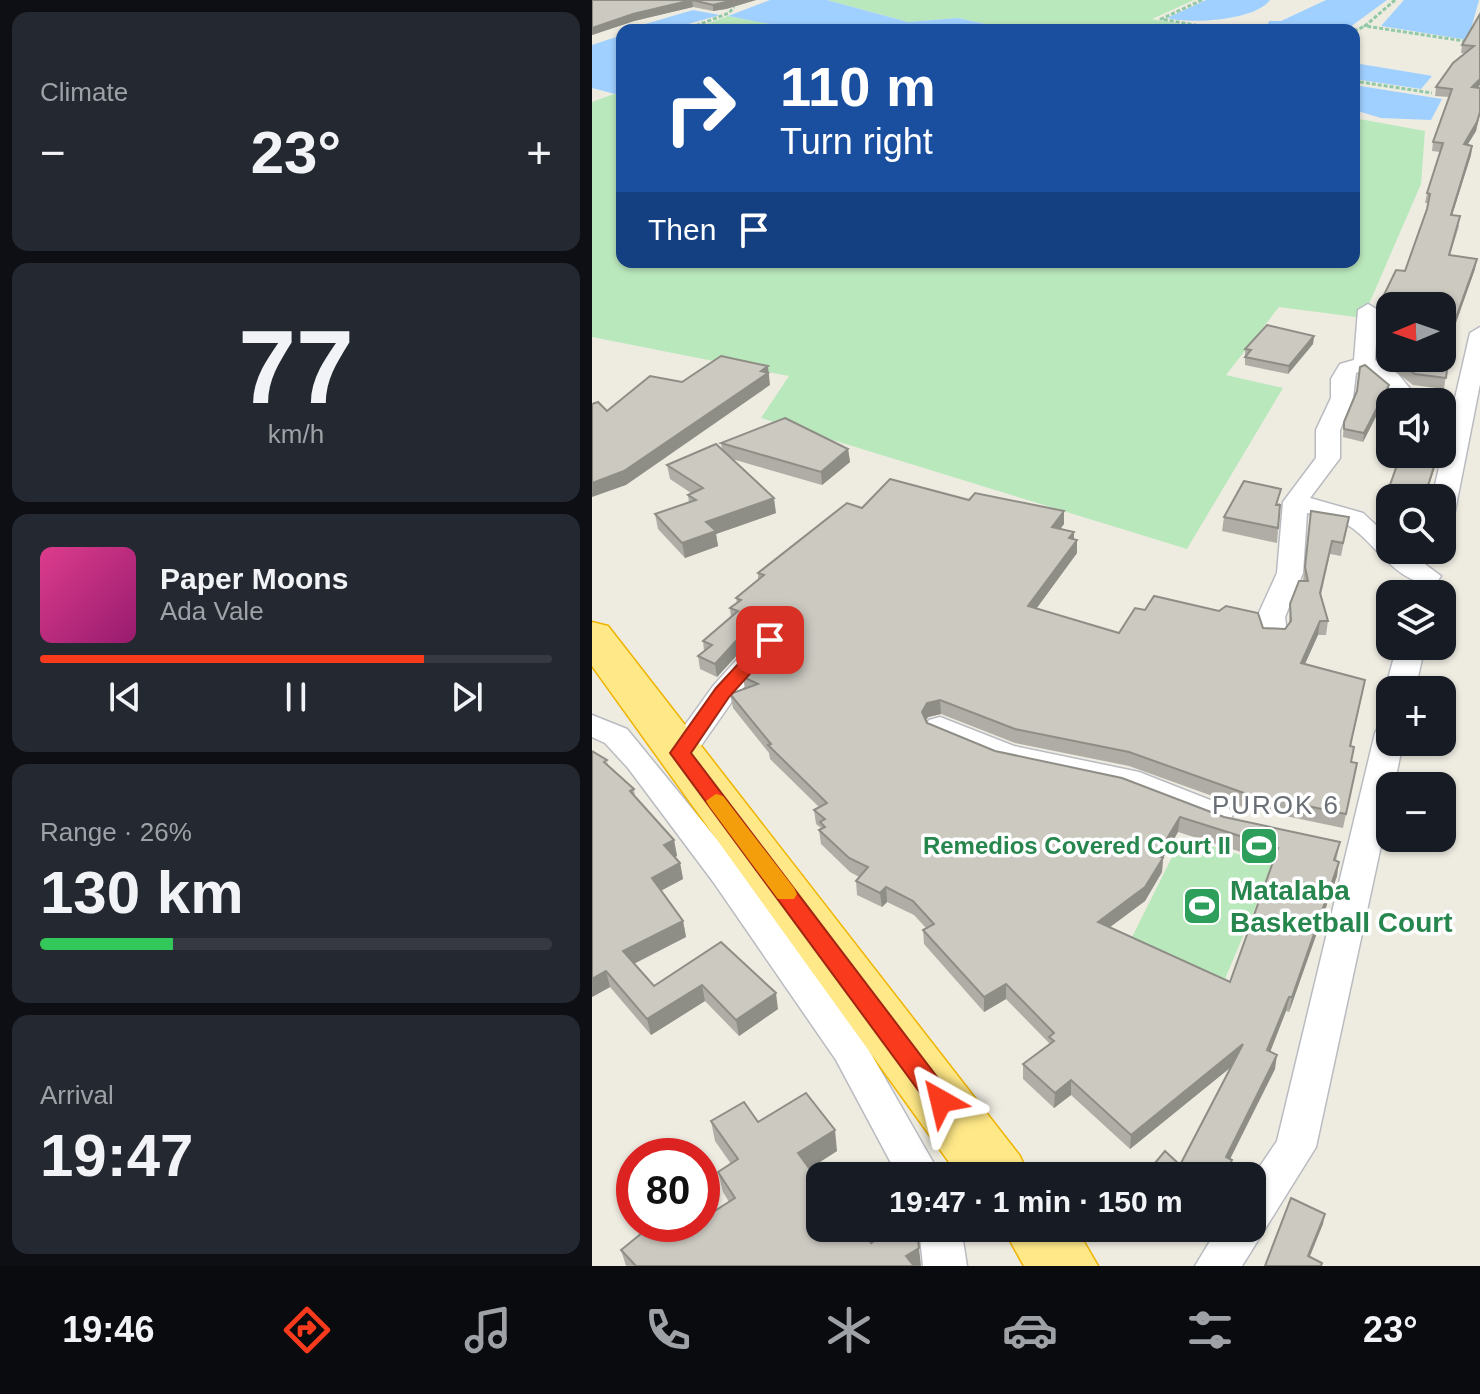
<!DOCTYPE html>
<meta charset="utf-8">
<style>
:root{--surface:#171b24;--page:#242831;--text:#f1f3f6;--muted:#9ea1a6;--line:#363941;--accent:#f93a1c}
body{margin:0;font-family:Helvetica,sans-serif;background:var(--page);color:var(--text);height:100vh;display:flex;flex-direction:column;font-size:30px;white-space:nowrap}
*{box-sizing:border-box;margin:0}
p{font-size:26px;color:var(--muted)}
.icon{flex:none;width:44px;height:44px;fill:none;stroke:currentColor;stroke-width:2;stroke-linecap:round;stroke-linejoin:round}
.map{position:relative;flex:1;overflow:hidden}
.details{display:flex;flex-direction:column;gap:12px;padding:12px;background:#0d0f14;width:592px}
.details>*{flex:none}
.top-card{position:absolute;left:24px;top:24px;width:744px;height:244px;border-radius:16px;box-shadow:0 2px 6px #0004;background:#1a4fa0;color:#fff;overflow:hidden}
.needle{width:52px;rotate:268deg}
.controls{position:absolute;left:784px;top:292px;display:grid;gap:16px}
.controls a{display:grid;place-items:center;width:80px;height:80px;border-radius:16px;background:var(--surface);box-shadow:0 2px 6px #0004;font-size:40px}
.speed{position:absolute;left:24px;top:1138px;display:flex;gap:16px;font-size:40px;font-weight:700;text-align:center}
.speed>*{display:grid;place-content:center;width:104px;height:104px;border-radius:50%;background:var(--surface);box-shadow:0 2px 6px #0004;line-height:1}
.speed .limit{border:12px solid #d22;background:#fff;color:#111}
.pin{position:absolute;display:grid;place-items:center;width:68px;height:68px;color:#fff;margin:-34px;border-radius:16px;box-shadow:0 4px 12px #0006}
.me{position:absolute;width:88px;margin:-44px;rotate:323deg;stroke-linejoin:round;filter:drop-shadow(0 0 6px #0008)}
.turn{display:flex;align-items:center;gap:28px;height:168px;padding:0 32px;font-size:36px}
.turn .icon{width:104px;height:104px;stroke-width:2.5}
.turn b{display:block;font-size:56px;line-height:68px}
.then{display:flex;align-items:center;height:76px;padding:0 32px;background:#0003;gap:16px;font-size:30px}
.big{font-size:60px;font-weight:600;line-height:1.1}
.details .tile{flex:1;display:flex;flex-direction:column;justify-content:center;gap:12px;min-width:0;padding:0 28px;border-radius:16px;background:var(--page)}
.details .dial{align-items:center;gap:0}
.dial b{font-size:104px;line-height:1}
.song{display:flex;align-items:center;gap:24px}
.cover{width:96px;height:96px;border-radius:12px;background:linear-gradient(135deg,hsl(330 70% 55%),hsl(320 70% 35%))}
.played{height:8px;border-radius:4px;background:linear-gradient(90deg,var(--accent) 75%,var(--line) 75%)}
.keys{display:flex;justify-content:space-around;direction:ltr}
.heat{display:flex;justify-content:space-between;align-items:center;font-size:44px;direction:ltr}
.charge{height:12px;border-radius:6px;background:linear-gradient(90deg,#34c759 26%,var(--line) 0)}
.trip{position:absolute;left:214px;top:1162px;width:460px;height:80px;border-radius:16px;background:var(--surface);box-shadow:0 2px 6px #0004;font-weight:600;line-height:80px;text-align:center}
.tabs{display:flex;height:128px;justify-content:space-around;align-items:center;background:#090b0e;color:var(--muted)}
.tabs .icon{width:56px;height:56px}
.tabs .on{color:var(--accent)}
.tabs b{font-size:36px;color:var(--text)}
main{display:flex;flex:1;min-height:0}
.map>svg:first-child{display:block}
</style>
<main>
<section class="details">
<div class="tile"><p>Climate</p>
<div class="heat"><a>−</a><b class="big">23°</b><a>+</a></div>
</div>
<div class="tile dial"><b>77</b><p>km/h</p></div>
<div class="tile">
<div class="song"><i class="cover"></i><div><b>Paper Moons</b><p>Ada Vale</p></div></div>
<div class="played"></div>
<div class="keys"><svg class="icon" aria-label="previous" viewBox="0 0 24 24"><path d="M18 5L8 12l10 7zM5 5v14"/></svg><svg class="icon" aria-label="pause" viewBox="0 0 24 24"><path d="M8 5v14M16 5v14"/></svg><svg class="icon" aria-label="next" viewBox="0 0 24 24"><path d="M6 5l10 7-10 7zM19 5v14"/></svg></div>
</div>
<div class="tile"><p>Range · 26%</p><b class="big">130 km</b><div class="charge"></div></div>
<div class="tile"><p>Arrival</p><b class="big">19:47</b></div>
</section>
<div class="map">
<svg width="888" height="1266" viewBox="0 0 888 1266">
<rect width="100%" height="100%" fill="#eeece1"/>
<g fill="#bae8bd">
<polygon points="235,0 602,0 560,19 621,30 420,30 366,18 316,22"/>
<polygon points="136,16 208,30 99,30"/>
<polygon points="30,91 30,262 762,262 762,118 833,131 829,184 771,318 687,307 634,375 691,388 595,549 169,418 197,376 0,337 0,102"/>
<polygon points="590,837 681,865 633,979 535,947"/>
</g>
<g fill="#a0d0ff">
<polygon points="178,0 235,0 316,22 366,18 420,30 208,30 136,16"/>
<path d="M614,0H678C662,21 599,24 575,18Z"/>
<polygon points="734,0 795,0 754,30 676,24 677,21 689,21"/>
<polygon points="812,0 887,0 876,40 789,26"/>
<polygon points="101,10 128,15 75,30 43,27"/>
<polygon points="30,35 30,91 23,94 0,88 0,45"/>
<polygon points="762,63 835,75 840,76 829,89 762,79"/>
<polygon points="762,85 850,99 839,120 789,118 762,110"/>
</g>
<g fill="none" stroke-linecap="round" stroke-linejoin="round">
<defs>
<g id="street">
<path d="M776,304L786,310L783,360L806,374L829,402H807L791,383L772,370L764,373L761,398L748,430V458L718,498L771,513L798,538V550H814L849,576L845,582C807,591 781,537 752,523C741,518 726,516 715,513L711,573L693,617L695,633L691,639H671L665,617L685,573L691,502L724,458V430L739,398V379L748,364L762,360L766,310Z"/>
<polygon points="888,327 888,384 863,511 850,519 850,498 840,498 878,333"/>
<polygon points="178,631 188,634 192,640 141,700 99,760 88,763 77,760 73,753 121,686 168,634"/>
<polygon points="805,646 833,646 823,690 798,690 798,697 793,690"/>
<polygon points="0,715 35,729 146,865 270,1038 349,1176 306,1176 244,1060 122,883 36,768 13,743 0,737"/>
<polygon points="348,717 422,746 547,772 636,807 641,815 636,823 625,826 529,789 404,762 337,734 333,727 337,720"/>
<polygon points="798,723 798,742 811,742 802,786 798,786 798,804 724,1147 650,1266 603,1266 626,1228 660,1228 660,1178 685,1141 783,733 787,726"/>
<polygon points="327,1228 369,1228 375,1266 331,1266"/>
</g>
<g id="highway">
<polygon points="0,622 16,626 428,1156 437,1176 367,1176 0,666"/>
<polygon points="411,1228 484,1228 506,1266 432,1266"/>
</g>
</defs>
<use href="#street" stroke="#b9bbc1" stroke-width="3"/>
<use href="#highway" stroke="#efb300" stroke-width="3"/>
<g stroke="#91c8a5" stroke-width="3" stroke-dasharray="4 2" stroke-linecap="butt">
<polyline points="610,0 569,19 630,30"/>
<polyline points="803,0 773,26 879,42"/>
<polyline points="93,30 137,13 142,7"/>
<polyline points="659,30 670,26 698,30"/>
<polyline points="762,31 773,26"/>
<polyline points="762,81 840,93"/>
</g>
<use href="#street" fill="#fff" fill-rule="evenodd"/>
<use href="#highway" fill="#ffe887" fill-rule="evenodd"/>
</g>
<g fill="#afada5" fill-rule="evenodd">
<polygon points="0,0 164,0 134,9 121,11 101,7 42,21 0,35"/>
<path d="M888,14V85L886,88H888V115L884,131L875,145L880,146L879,155L860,215L867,226L858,255L883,269L859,337L852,389L821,385L786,358L790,299L813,271L835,209L836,203H833L835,193L848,152L840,151L841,142L857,97L843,96L844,87L873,53H869L870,45ZM798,306L850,358H798Z"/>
<polygon points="722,336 721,344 696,374 653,365 653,349"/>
<polygon points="797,385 796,393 771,442 751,437 752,422"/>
<polygon points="129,443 256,449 258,462 230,485 140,459 184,513 124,534 126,546 93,558 66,529 63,514 97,503 96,495 99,493 78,479 75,465 130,450"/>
<polygon points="809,454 847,454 833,498 798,498 798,510 792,509 794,496"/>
<path d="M377,500L472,511V524L468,529L482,532V539L485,553L444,609L527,633L553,610L671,628L693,629L697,624L698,604L711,581L719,511L757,517L749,556L738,554L729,595L736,621L734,635H726L713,664L773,680L759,746L760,762L765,763L751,828L651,807L537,766L423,743L349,714L336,717L334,720L335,723L403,751L632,817L748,842L744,861L745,876L697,1012L694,1011L678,1052L683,1069L638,1159L640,1160L638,1176H552L588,1165L639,1067L538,1149L479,1095L462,1108L431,1079V1064L457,1044V1043L414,999L392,1012L332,944L331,930L334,928L322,915L295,902L290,907L265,895L264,881L267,877L258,872L229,844L227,830L229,828L224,824L222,810L227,807L178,759L177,753L141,708L138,694L153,689L151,677L188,631L179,628L167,631L125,677L108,669L106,656L112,651L111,641L139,617L138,608L145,603L144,598L166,580V573L270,508ZM586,832L681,862L638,982L518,927L553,901L570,872L571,858Z"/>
<polygon points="688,503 685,543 630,531 632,517"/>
<polygon points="15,760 16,766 42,789 43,797 82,840 85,856 83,857 88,863 91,879 69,890 91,921 94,937 42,964 62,986 129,942 186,1009 147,1036 113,1001 59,1035 18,987 0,997"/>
<polygon points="119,1121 166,1122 245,1151 217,1169 228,1228 279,1243 329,1266 34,1266 29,1250 80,1237 137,1202 131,1192 126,1172 139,1164 123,1141"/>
</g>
<g fill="#8e8d86">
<polygon points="100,0 101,7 42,21 0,35 0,28 41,14"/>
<polygon points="142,0 164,0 134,9 121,11 121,5"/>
<polygon points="888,79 888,85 878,96 880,87"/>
<polygon points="888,112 884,131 870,154 872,144"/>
<polygon points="880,146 879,155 857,225 859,215"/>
<polygon points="885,259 883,269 858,339 860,329"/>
<polygon points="722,336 721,344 696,374 697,366"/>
<polygon points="176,366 178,385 34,485 0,497 0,483"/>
<polygon points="797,385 796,393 771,442 772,433"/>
<polygon points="256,449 258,462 230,485 229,472"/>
<polygon points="846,454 847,454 833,498 832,498"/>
<polygon points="182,498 184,513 124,534 126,546 93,558 90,543 114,522"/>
<polygon points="472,511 472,524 460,540 460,527"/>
<polygon points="482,532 482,545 485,540 485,553 436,620 436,606"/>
<polygon points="177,615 179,628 167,631 125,677 123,664 165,618"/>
<polygon points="728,621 726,635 707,677 709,663"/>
<polygon points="348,700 349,714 336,717 330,726 330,712 335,703"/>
<polygon points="588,817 586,832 571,858 570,872 553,901 506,936 506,922 565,855"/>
<polygon points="82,840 85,856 75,861 72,845"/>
<polygon points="747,862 745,876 697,1012 700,997"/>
<polygon points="88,863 91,879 63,894 60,878"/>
<polygon points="294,887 295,902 290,907 288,893"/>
<polygon points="91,921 94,937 35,967 31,951"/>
<polygon points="14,971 18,987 0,997 0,979"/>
<polygon points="414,984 414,999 392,1012 392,997"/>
<polygon points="110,985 113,1001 59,1035 55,1019"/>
<polygon points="184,993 186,1009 147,1036 144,1020"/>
<polygon points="697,997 694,1011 673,1065 675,1050"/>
<polygon points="651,1044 649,1059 538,1149 539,1135"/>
<polygon points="685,1055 683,1069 632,1171 634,1157"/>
<polygon points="479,1080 479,1095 462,1108 463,1093"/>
<polygon points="243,1130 245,1151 209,1174 206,1153"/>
<polygon points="640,1160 638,1176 632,1176"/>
<polygon points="733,1214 731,1224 714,1266 716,1256"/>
<polygon points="327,1248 329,1266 315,1266 314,1256"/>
</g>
<g fill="#cbc9c0" stroke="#8e8d86" stroke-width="2" fill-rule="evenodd">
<polygon points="0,0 142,0 121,5 100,0 41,14 0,28"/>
<polygon points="888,14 888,79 880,87 888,88 888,112 885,122 872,144 880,146 859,215 868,216 857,255 885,259 860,329 854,378 823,374 802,358 850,358 850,306 798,306 798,355 788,347 790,299 804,270 813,271 835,209 838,194 835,193 851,143 841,142 860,89 844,87 861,63 882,46 870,45"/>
<polygon points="675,325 722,336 697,366 653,357 659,350 653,349"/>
<polygon points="129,356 176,366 169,371 176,373 32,471 0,483 0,404 6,402 15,411 58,376 90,382"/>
<polygon points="773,365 797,385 772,433 752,429 752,422 765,391 768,367"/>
<polygon points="193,418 256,449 229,472 129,443"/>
<polygon points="124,444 182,498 114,522 124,531 90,543 63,514 104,500 96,495 111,488 75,465"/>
<polygon points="809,454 846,454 832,498 802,498 794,496"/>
<path d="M298,479L377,500L383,493L472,511L460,527L482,532L477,538L485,540L436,606L527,633L543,608L553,610L562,596L627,611L634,606L666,613L671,628L693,629L699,621L698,604L707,581H716L713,567L719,511L757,517L751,543L740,541L728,593L736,621H728L709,663L773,680L758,746L762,747L759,762L765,763L754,814L652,793L537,752L423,729L348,700L335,703L330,712L335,723L403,751L530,778L632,817L748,842L742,860L747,862L722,934L700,997H697L675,1050L685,1055L634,1157L640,1160L632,1176H552L573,1151L588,1165L651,1044L539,1135L479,1080L463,1093L431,1064L462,1041L457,1037L462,1033L414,984L392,997L331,930L342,924L321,901L294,887L288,893L264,881L276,867L257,858L227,830L233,827L228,822L233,819L222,810L235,803L176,745L179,744L138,694L166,684L151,677L193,625L187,618L177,615L165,618L123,664L106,656L120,645L111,641L146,611L138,608L149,600L144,598L172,575L166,573L255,503L270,508ZM588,817L686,848L638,982L506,922L553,887L571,858L565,855Z"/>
<polygon points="652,481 689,489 684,505 688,505 686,528 632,517"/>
<polygon points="0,751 15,760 12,762 42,789 38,791 82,840 72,845 88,863 60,878 91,921 31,951 62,986 129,942 184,993 144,1020 110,985 55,1019 14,971 0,979"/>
<polygon points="214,1093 243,1130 206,1153 228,1183 228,1228 269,1228 279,1243 302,1228 318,1228 326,1239 327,1248 314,1256 322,1266 44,1266 29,1250 61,1224 67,1224 80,1237 102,1224 110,1224 110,1219 143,1198 126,1172 146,1159 119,1121 152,1102 166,1122"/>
<polygon points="699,1198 733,1214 716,1256 730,1263 729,1266 673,1266"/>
</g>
<polygon fill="#f93a1c" stroke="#a22612" stroke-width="2" points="178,634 188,640 137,697 99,753 358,1094 362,1101 358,1109 349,1112 340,1109 78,753 124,688 172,636"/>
<polygon fill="#f59e0b" points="124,794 131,796 202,888 205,894 202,899 186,899 117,806 114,801"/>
<defs>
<symbol id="stadium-square" viewBox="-11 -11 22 22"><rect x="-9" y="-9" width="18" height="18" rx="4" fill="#2e9e5b" stroke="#fff"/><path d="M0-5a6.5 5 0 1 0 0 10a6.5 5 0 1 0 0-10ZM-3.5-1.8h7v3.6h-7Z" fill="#fff"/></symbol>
</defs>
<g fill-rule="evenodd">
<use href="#stadium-square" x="645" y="824" width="44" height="44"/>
<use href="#stadium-square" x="588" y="884" width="44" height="44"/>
</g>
<g text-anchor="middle" stroke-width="7" stroke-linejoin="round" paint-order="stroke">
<g font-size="24" font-weight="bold" fill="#27864d" stroke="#fff" text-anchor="end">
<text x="639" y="854">Remedios Covered Court II</text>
</g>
<g font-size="26" letter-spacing="2" fill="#6a6f76" stroke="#fff">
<text x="684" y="814">PUROK 6</text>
</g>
<g font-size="28" font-weight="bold" fill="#27864d" stroke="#fff" text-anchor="start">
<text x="638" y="900">Matalaba<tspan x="638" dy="32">Basketball Court</tspan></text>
</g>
</g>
</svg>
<div class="controls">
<a><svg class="needle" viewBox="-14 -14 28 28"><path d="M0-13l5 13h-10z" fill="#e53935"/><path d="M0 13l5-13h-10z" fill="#9ea1a6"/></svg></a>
<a><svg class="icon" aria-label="sound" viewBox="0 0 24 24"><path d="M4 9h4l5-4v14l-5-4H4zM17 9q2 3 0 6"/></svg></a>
<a><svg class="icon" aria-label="search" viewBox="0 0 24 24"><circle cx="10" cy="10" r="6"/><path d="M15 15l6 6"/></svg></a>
<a><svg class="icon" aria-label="layers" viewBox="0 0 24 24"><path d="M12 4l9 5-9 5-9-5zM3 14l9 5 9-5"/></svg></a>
<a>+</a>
<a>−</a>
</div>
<div class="speed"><div class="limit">80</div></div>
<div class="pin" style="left:178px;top:640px;background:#d93025"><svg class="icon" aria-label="arrive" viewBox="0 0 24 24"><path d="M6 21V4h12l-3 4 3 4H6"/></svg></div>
<svg class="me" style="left:349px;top:1101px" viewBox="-20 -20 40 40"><path d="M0-17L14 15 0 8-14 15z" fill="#f93a1c" stroke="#fff" stroke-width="4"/></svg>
<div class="trip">19:47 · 1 min · 150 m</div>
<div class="top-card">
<div class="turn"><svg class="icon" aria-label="right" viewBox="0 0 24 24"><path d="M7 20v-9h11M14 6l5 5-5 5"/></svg><div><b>110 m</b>Turn right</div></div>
<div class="then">Then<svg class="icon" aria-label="arrive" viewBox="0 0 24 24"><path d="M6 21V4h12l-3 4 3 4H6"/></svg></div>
</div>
</div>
</main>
<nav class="tabs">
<b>19:46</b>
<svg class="icon on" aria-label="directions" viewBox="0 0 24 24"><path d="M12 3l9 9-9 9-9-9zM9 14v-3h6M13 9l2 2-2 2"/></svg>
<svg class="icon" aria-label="music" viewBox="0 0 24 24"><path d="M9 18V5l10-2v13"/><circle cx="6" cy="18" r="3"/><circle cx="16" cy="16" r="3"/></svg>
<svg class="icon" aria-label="phone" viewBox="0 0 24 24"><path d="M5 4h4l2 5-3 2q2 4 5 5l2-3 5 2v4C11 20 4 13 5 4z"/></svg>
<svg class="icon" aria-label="climate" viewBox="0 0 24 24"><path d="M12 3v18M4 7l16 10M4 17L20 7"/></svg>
<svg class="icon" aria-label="car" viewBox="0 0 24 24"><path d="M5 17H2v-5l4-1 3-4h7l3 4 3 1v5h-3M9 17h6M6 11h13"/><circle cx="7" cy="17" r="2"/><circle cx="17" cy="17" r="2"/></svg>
<svg class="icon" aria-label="filters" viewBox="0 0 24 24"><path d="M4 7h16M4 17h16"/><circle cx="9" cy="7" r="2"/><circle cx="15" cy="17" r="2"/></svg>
<b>23°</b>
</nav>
